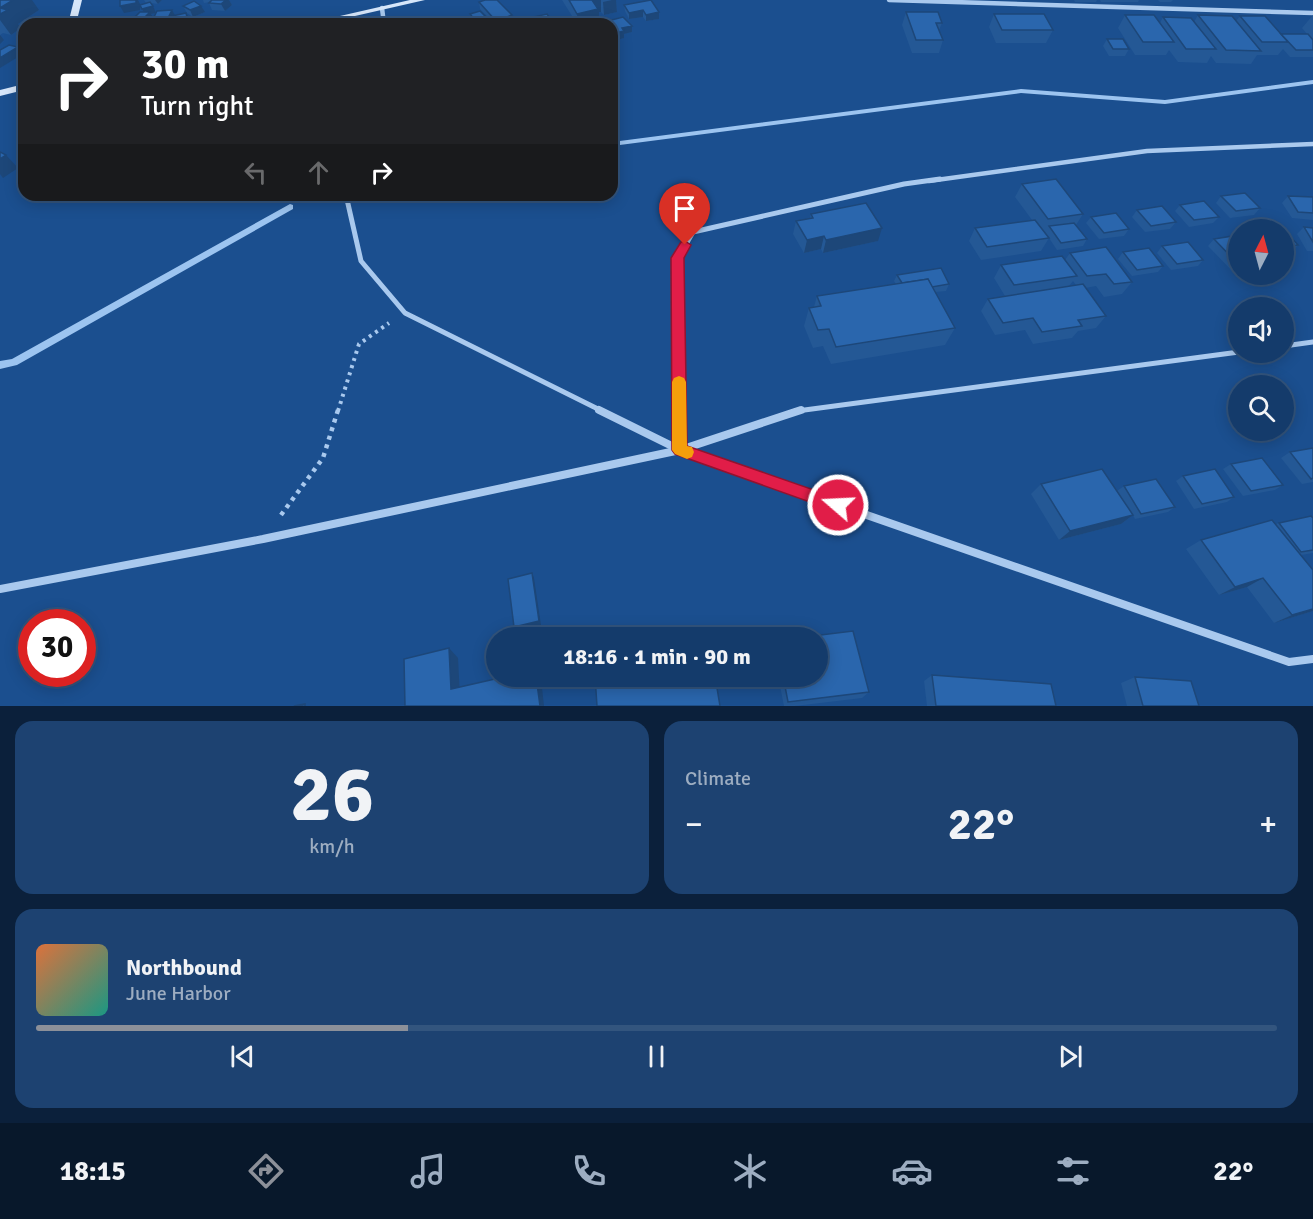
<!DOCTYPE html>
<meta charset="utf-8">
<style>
:root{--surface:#143b6b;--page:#1d4271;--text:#f1f3f6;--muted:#9dadc1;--line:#33557e;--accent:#8c9099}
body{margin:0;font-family:Signika,sans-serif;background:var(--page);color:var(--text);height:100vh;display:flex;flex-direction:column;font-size:22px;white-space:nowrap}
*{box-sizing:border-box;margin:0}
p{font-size:20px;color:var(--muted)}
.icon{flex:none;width:33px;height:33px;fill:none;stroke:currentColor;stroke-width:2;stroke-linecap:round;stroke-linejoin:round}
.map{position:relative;height:706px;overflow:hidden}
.sheet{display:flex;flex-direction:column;gap:15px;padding:15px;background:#0b203b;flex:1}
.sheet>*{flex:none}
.hud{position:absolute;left:18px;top:18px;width:600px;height:183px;border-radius:18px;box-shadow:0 3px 15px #0003,0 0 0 2px var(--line);background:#202124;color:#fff;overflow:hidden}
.needle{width:39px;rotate:6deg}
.fabs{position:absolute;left:1228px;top:219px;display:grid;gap:12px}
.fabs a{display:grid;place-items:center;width:66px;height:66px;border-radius:50%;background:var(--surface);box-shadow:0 3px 15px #0003,0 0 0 2px var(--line);font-size:30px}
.speed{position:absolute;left:18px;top:609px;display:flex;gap:12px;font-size:30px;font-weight:700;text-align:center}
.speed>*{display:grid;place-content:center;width:78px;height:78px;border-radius:50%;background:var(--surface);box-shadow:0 3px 15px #0003,0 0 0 2px var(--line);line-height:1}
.speed .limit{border:9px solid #d22;background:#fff;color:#111}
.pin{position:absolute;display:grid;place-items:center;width:51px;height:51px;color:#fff;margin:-62px -26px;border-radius:50% 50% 50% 0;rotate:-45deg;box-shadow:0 0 6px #0007}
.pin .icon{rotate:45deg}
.me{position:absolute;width:66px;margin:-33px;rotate:289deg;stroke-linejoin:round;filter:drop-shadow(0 0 4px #0008)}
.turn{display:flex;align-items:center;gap:21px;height:126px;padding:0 24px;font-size:27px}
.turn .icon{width:78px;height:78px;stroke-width:2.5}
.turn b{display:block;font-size:42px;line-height:51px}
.lanes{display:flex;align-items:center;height:57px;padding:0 24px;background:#0003;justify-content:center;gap:30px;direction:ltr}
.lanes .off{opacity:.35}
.big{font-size:45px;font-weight:700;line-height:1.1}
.sheet .card{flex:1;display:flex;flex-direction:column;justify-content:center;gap:9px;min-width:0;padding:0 21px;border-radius:18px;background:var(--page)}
.sheet .dial{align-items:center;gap:0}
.dial b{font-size:78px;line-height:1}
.song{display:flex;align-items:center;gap:18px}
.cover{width:72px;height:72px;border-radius:9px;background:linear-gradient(135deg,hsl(20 70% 55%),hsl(170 70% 35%))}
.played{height:6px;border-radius:3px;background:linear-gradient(90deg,var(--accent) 30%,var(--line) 30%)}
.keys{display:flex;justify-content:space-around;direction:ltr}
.heat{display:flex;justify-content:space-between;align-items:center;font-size:33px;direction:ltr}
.sheet .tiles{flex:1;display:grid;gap:15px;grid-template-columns:1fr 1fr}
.card:last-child{grid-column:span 2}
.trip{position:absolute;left:486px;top:627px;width:342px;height:60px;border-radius:30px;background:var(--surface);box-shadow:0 3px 15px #0003,0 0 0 2px var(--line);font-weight:700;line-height:60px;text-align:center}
.tabs{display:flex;height:96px;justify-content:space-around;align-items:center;background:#08182b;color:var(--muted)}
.tabs .icon{width:42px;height:42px}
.tabs .current{color:var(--accent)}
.tabs b{font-size:27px;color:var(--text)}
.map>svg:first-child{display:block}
</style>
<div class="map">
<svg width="1313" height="706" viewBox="0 0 1313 706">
<rect width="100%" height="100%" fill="#1b4f8f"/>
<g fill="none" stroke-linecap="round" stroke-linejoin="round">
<g fill="#9cc4f0" fill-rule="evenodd">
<polygon points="1313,80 1313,84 1165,104 1021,93 612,146 612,142 1021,89 1165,100"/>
<polygon points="290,204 293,205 293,209 17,365 0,369 0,361 12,359"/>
</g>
<polyline stroke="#a9c9ee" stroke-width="4" stroke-dasharray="3 4.5" stroke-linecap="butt" points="338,411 359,344 389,323"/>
<polyline stroke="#a9c9ee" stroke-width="4.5" stroke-dasharray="4 5" stroke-linecap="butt" points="281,515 323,458 338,410"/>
<g stroke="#a9c9ee" stroke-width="4.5">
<polyline points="889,0 1313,13"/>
<polyline points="382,8 384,24"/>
<polyline points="929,181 1147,151 1313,144"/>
</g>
<g stroke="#a9c9ee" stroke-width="5">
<polyline points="346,195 361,261 405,313 602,411"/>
<polyline points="1284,346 1313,342"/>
<polyline points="680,411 678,258 693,232 904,184 940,179"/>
<polyline points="797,411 1239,352"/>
</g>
<g stroke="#a9c9ee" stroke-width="8">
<polyline points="599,410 680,450 1289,662 1313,659"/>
<polyline points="680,410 680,450"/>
<polyline points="0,589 263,539 680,450 801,410"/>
</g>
<g fill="#d6e6fa" fill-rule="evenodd">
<polygon points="74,0 82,0 76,24 68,24"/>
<polygon points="410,0 425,0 320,24 305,24"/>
<polygon points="24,84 24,90 0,96 0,90"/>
</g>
</g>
<g fill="#245895" fill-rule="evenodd">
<polygon points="0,0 39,10 18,24 21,28 11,35 3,33 0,35"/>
<polygon points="144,0 162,0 158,4 151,3 156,13 151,14 153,18 172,10 175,16 190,20 173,22 172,24 156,24 153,19 149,24 134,24 132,20 144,12 140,5 146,3"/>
<polygon points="203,0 229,0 232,5 225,11 212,10 209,3 210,2 204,3"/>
<polygon points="562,0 616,0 617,12 604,15 601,12 599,12 599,22 592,24 577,24"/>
<polygon points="1074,0 1097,0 1096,2 1075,2"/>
<polygon points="1100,0 1139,0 1138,2 1101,2"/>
<polygon points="1158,0 1173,0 1171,2 1160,2"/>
<polygon points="479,2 512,15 513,20 523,24 474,24 472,21 470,14 486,17 487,20 490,19 480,9"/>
<polygon points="624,5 659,12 659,19 646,21 643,17 629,19 625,11"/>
<polygon points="183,6 205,12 193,17 187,13"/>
<polygon points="906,12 942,23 939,30 943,40 939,53 912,53 902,25"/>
<polygon points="994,14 1053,30 1046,43 996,43 989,27"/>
<polygon points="1125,15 1160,23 1163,17 1194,22 1198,15 1236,21 1240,16 1281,34 1307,34 1302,28 1313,15 1313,57 1290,57 1283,49 1278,55 1257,55 1251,64 1216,63 1211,56 1207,63 1178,62 1169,50 1166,55 1135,55 1118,28"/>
<polygon points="612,24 632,32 624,34 624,38 617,40 614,37 612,38"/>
<polygon points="1107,39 1129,49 1125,56 1109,56 1103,46"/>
<polygon points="1022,184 1083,214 1076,225 1087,239 1083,246 1057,250 1049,238 1041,251 981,260 969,241 975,228 1032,220 1015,197"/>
<polygon points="1221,196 1260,208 1254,215 1230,218 1216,203"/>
<polygon points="1288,196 1313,197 1313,220 1292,218 1282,203"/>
<polygon points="1180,205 1219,217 1213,223 1189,227 1175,211"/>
<polygon points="1137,210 1176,222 1170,229 1145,232 1132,217"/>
<polygon points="811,214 878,241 823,253 821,249 804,253 793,234 796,221 810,218"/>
<polygon points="1091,217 1129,229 1124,236 1099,239 1086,223"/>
<polygon points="1304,227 1313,228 1313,251 1307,251 1297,234"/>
<polygon points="1284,230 1298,245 1292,251 1284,253"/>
<polygon points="1239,235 1239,274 1248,274 1237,276 1208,246 1214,239"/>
<polygon points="1162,246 1203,260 1198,266 1171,270 1157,253"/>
<polygon points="1123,252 1163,266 1158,272 1132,276 1118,259"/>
<path d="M1070,253L1132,282L1122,294L1104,297L1096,286L1085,288L1106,316L1096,328L1078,331L1072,338L1033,344L1025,330L995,335L981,311L988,299L1005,296L994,278L1001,265L1065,260ZM1073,281L1076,285L1069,286Z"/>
<polygon points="897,275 949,284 946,291 935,292 955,328 945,345 831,364 823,346 813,348 804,326 809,308 814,307 817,296 896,284 894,281"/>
<polygon points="1313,448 1313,482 1302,484 1281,458 1290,452"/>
<polygon points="1231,464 1283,485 1275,490 1243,496 1223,469"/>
<polygon points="1183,476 1234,497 1227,502 1194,509 1176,481"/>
<polygon points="1041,484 1117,491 1124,486 1175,507 1168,512 1135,519 1133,515 1121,524 1059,540 1031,494"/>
<polygon points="1313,518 1313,553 1301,555 1313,611 1274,623 1247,587 1219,595 1186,549 1201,540 1276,524 1279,523"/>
<polygon points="932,675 1056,706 927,706 924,681"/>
<polygon points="778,676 818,676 869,692 862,698 795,706 784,706"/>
<polygon points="1135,677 1199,706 1127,706 1121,683"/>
</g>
<g fill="#1d4779">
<polygon points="13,0 32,0 39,10 18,24 21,28 11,35 0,20 0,8"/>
<polygon points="136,0 138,0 140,4 140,10 124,13 120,6"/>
<polygon points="155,0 162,0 158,4"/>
<polygon points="226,0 229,0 232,5 225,11 221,4"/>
<polygon points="592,0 601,0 601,12 599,12 599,22 592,24 578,24 577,14"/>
<polygon points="612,0 616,0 617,12 604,15 603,2"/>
<polygon points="153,6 156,13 151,14 154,19 149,24 143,24 141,21 146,16 142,9"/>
<polygon points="201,6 205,12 193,17 190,10"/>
<polygon points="172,10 176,17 171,24 168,18"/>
<polygon points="643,10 643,17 629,19 629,13"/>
<polygon points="659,12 659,19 646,21 646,15"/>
<polygon points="186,13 190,20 191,24 174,24"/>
<polygon points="512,15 513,22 508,24 497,24 496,21"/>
<polygon points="486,17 488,24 478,23 478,24 477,24 476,21"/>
<polygon points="551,20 552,24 533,24"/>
<polygon points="632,26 632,32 624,34 624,38 617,40 616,33 622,28"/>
<polygon points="614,30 614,37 612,38 612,31"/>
<polygon points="0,35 4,40 0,44"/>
<polygon points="18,47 23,54 0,68 0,58"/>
<polygon points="6,155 18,168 3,178 0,174 0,159"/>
<polygon points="882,228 878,241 823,253 826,240"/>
<polygon points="824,236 821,249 804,253 807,240"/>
<polygon points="1133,515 1121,524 1059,540 1070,531"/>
<polygon points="532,573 534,578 541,625 516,630 514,627"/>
<polygon points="1263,578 1247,587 1219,595 1235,587"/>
<polygon points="1313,609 1313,611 1274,623 1292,615"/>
<polygon points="449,648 458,658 460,697 451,689"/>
<polygon points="536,676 539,676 541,679 544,706 540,706"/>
</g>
<g fill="#2a66ad" stroke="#1d4779" stroke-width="1.5">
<polygon points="0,0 13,0 0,8"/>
<polygon points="120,0 136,0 136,3 120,6"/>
<polygon points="212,0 226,0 221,4 209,3"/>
<polygon points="485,0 497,0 512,15 496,21 479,2"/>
<polygon points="569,0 592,0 598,9 577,14"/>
<polygon points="651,0 659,12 646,15 643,10 629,13 624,5"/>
<polygon points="194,1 201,6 190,10 183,6"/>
<polygon points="150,2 153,6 142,9 140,5"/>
<polygon points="0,8 8,10 0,14"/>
<polygon points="172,10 168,18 153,19 157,11"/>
<polygon points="480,11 486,17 476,21 470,14"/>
<polygon points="140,12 150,12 141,21 132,20"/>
<polygon points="906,12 938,12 942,23 936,23 943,40 916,40"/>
<polygon points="186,13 188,21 173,24 172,16"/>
<polygon points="547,14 551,20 532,24 529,18"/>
<polygon points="994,14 1044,14 1053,30 1002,30"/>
<polygon points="1125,15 1154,15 1174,42 1143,42"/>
<polygon points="1198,15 1232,16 1261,51 1226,50"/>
<polygon points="1240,16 1265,16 1288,42 1262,42"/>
<polygon points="623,17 632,26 622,28 624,31 616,33 614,30 612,31 612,24 596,24"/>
<polygon points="1163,17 1191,18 1216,49 1186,49"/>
<polygon points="491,19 496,24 479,24 478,23"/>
<polygon points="517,19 523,24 501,24"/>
<polygon points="1281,34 1308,34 1313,40 1313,50 1296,50"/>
<polygon points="1107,39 1123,39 1129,49 1113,49"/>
<polygon points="9,45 18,47 0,58 0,50"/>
<polygon points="0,152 6,155 0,159"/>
<polygon points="24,154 24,161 21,162 23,155"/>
<polygon points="1056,179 1083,214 1048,219 1022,184"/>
<polygon points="1245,193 1260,208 1236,211 1221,196"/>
<polygon points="1288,196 1313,197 1313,213 1298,212"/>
<polygon points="1204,201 1219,217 1194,220 1180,205"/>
<polygon points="866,203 882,228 826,240 824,236 807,240 796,221 813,218 811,214"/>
<polygon points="1162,206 1176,222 1151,226 1137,210"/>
<polygon points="1116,213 1129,229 1104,233 1091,217"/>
<polygon points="1035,220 1049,238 987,247 975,228"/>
<polygon points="1074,223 1087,239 1061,243 1049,226"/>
<polygon points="1304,227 1313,228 1313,242"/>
<polygon points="1284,230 1298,245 1284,247"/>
<polygon points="1239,235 1239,265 1214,239"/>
<polygon points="1188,242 1203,260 1177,264 1162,246"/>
<polygon points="1106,247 1132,282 1114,284 1106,274 1087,276 1070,253"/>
<polygon points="1149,248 1163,266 1137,270 1123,252"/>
<polygon points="1062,256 1077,276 1014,285 1001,265"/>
<polygon points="941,268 949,284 932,287 928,279 902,283 897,275"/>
<polygon points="928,279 955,328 836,347 829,329 818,330 809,308 821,306 817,296"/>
<polygon points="1083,284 1106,316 1078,320 1082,326 1042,332 1033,318 1003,323 988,299"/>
<polygon points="1313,448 1313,478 1311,479 1290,452"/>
<polygon points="1262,458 1283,485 1251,491 1231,464"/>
<polygon points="1102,469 1133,515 1070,531 1041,484"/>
<polygon points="1215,469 1234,497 1202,504 1183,476"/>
<polygon points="1156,479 1175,507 1141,514 1124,486"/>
<polygon points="1311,516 1313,518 1313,550 1301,552 1279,523"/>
<polygon points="1272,520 1313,570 1313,609 1292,615 1263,578 1235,587 1201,540"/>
<polygon points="532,573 539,621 514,627 508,579"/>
<polygon points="853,631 869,692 788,702 783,676 818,676 818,638 796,638"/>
<polygon points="449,648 451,689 508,676 536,676 540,706 405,706 404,659"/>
<polygon points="932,675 1051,684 1056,706 936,706"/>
<polygon points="595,676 715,676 720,706 597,706"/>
<polygon points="1135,677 1191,681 1199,706 1143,706"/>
<polygon points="305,704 305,706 294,706"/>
</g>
<polygon fill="#e11d48" stroke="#92132f" stroke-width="1.5" points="685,241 691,245 684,258 687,446 843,500 846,505 843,510 838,512 675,454 672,450 671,258 681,242"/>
<polygon fill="#f59e0b" points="679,376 684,378 686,382 687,446 692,447 694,452 692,457 687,459 675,454 672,450 672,382 674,378"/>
</svg>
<div class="fabs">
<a><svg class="needle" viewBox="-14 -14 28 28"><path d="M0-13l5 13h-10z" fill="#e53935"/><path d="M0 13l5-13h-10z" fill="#9dadc1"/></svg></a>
<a><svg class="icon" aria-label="sound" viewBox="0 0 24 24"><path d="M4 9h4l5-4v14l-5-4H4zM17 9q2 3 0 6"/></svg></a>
<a><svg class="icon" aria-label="search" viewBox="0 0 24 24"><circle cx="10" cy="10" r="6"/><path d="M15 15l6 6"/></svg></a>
</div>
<div class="speed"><div class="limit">30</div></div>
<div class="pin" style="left:685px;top:245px;background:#d93025"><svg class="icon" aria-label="arrive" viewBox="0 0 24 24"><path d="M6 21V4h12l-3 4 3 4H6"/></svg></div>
<svg class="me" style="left:838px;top:505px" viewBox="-20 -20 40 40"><circle r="17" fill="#e11d48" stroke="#fff" stroke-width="3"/><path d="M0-11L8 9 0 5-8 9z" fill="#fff"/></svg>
<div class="trip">18:16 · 1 min · 90 m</div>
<div class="hud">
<div class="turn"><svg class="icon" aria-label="right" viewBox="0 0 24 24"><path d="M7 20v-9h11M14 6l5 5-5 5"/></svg><div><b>30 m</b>Turn right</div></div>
<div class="lanes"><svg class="icon off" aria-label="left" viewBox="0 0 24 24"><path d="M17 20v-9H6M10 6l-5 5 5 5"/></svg><svg class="icon off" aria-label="ahead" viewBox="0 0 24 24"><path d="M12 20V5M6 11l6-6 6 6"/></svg><svg class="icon" aria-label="right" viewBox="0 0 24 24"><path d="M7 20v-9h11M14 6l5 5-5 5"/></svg></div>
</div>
</div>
<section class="sheet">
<div class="tiles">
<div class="card dial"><b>26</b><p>km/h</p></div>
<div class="card"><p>Climate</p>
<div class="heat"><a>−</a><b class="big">22°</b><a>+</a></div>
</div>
<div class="card">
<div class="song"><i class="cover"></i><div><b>Northbound</b><p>June Harbor</p></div></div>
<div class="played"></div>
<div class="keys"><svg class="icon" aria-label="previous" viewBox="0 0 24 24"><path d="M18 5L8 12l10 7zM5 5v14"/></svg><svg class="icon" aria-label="pause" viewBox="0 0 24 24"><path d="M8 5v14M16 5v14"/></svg><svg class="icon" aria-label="next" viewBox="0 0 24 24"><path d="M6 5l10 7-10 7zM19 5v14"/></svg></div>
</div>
</div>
</section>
<nav class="tabs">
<b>18:15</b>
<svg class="icon current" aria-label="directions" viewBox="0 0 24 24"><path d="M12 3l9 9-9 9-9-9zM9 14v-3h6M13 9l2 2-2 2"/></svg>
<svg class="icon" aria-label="music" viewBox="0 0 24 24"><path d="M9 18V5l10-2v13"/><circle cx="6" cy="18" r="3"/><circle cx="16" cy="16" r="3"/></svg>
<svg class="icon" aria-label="phone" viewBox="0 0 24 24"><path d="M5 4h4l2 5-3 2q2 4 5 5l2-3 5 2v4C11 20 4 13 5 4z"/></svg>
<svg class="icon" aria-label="climate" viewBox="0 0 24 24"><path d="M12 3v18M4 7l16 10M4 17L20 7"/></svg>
<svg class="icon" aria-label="car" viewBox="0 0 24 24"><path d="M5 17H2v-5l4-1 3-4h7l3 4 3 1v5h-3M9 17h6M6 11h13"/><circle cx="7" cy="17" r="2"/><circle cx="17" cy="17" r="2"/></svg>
<svg class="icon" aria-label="filters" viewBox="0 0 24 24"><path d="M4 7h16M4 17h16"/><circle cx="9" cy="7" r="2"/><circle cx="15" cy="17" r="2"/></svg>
<b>22°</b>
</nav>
